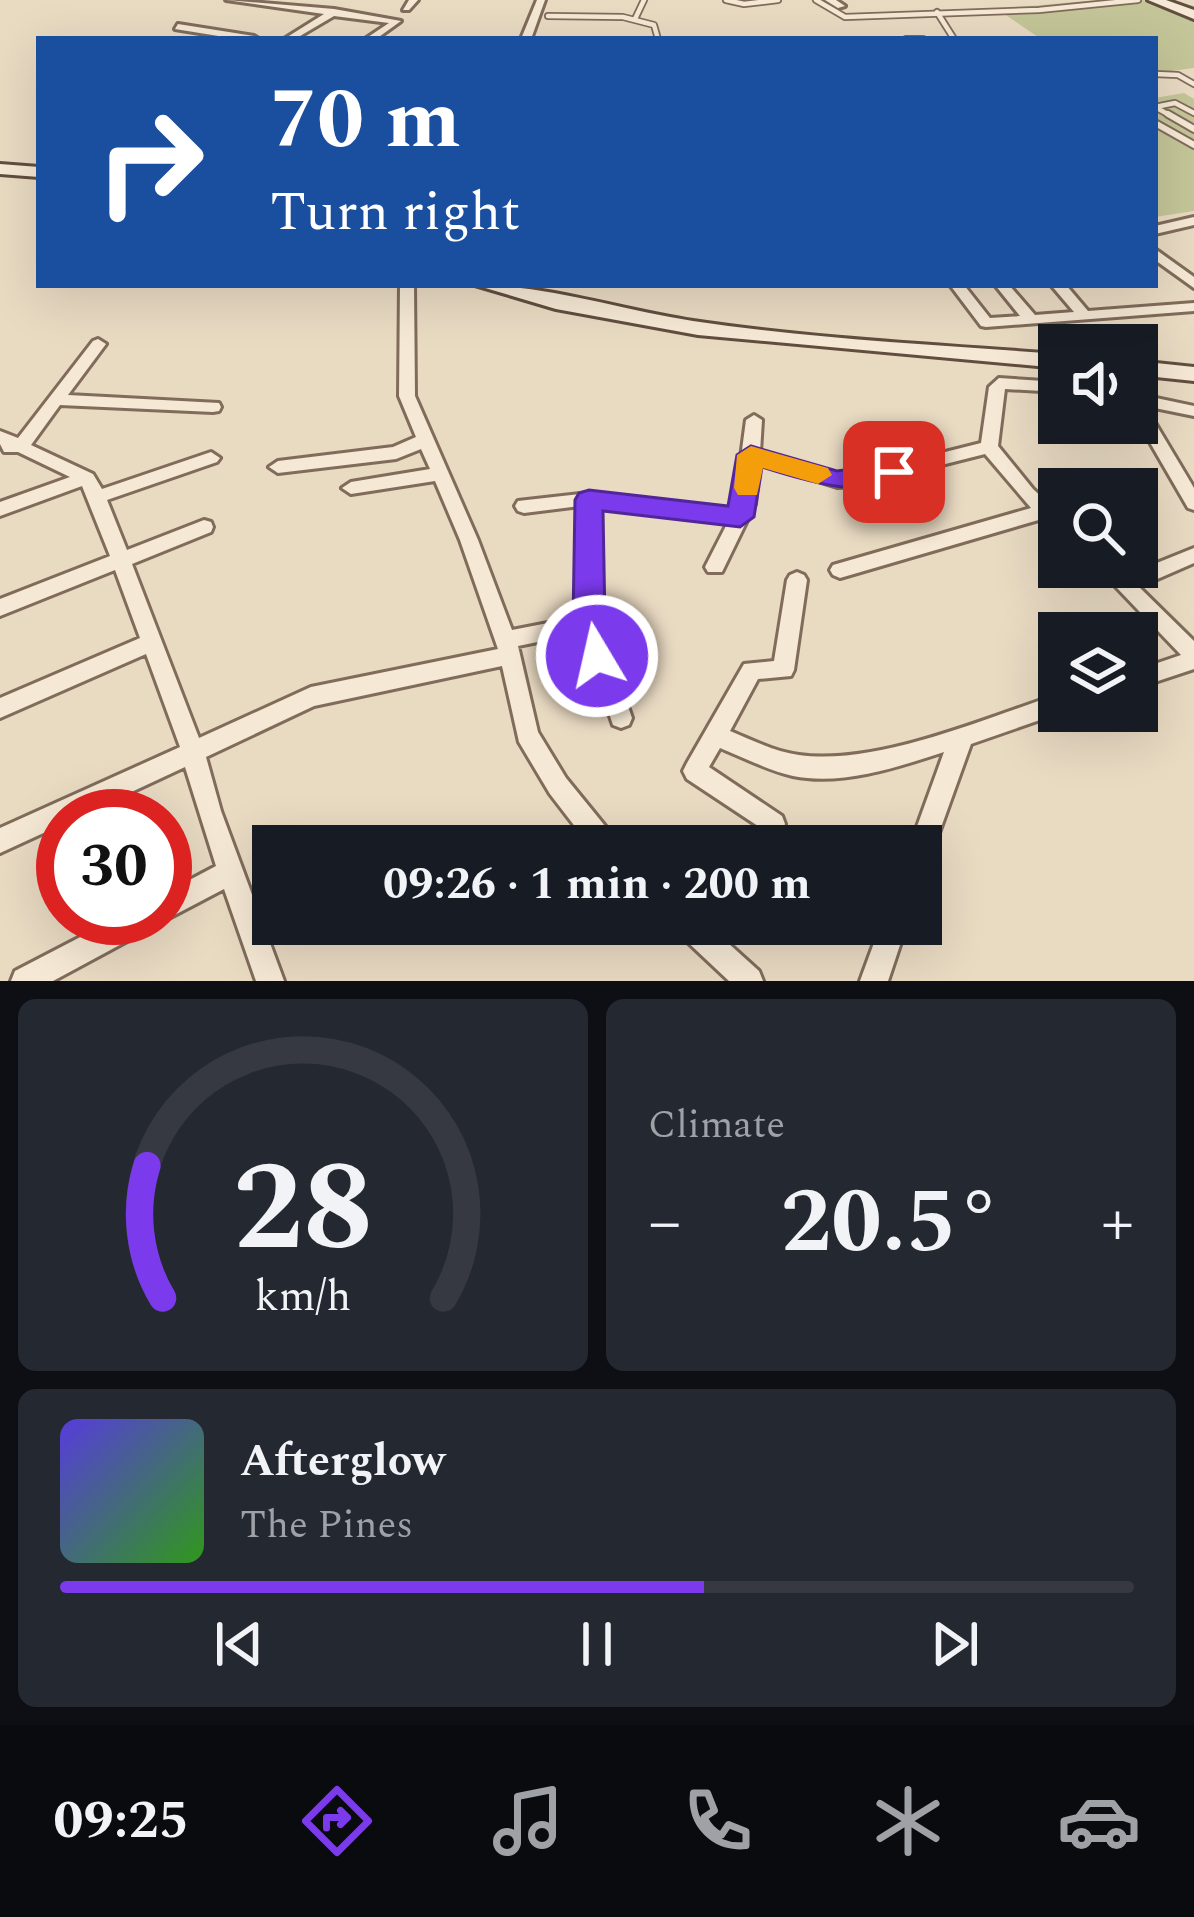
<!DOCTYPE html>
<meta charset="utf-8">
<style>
:root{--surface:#171b24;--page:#242831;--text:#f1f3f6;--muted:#9ea1a6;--line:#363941;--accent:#7c3aed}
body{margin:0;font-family:Spectral,serif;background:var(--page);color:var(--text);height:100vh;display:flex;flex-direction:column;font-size:45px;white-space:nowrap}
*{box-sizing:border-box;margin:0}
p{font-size:39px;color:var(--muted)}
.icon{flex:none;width:66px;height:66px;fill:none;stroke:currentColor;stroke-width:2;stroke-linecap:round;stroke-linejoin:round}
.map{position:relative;height:981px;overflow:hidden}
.side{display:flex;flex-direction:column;gap:18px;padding:18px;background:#0d0f14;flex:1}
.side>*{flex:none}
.top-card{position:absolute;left:36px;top:36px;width:1122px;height:252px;border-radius:0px;box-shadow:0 12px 48px #0002;background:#1a4fa0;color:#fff;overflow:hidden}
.fabs{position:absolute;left:1038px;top:324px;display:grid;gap:24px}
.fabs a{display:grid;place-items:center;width:120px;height:120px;border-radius:0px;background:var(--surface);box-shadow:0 12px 48px #0002;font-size:60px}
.speed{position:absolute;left:36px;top:789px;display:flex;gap:24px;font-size:60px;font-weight:700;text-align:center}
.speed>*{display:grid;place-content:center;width:156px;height:156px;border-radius:50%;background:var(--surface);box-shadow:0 12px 48px #0002;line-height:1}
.speed .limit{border:18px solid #d22;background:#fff;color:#111}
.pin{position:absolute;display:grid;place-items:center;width:102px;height:102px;color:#fff;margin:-51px;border-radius:24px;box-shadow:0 6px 18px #0006}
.me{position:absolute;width:132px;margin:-66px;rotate:351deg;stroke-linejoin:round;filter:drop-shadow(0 0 9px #0008)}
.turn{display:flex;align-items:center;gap:42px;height:252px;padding:0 36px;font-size:54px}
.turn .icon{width:156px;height:156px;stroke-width:2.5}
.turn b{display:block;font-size:84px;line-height:102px}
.big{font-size:90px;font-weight:700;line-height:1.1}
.side .widget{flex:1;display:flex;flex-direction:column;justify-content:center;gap:18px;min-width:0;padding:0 42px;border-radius:18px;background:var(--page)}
.side .dial{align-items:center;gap:0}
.dial svg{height:312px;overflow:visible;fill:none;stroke:var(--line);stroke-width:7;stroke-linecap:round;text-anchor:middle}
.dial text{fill:var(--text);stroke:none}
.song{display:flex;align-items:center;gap:36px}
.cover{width:144px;height:144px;border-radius:18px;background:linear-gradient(135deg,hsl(250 70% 55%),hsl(110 70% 35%))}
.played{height:12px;border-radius:6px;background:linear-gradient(90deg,var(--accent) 60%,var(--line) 60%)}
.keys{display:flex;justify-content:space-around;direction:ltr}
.heat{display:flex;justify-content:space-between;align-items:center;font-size:66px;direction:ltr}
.side .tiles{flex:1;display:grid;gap:18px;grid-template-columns:1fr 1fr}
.widget:last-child{grid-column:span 2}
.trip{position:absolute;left:252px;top:825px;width:690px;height:120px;border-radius:0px;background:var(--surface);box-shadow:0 12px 48px #0002;font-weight:700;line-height:120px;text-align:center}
.menu{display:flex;height:192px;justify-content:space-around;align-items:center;background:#090b0e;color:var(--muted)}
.menu .icon{width:84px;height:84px}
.menu .current{color:var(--accent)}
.menu b{font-size:54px;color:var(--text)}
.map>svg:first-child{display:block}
</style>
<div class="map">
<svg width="1194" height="981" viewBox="0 0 1194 981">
<rect width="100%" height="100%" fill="#e9dac2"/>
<g fill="#c4c598">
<polygon points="1097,0 1143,0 1194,20 1194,68 1155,73 1155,39 1041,39 997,9"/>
<polygon points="1184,93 1194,99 1194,211 1155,217 1155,98"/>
</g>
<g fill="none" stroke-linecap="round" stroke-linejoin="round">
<defs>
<g id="service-far1">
<polyline points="726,0 744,4 778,0"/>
<polyline points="816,0 845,17 1039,10 1138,0"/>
<polyline points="937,12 954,39"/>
<polyline points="548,16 623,17 654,25 658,39"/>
<polyline points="635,19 644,0"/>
<polyline points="906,39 923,39"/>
<polyline points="1155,74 1178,75 1194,84"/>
<polyline points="1173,117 1155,107 1175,103 1194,113"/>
</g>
<g id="service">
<polyline points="1168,114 1194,129"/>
<polyline points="1155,123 1194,145"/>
</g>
<g id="minor">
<polygon points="226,0 334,9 401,21 376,39 365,39 389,23 334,16 295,39 284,39 324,14"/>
<polygon points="409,0 418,0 409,10 403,10"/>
<polygon points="537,0 545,0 531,39 521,39"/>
<polygon points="825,0 836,0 845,6 838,8"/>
<polygon points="178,24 254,36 259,39 237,39 175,29"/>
<polygon points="1194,217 1194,225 1155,234 1155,226"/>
<polygon points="1155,249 1194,277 1194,288 1155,260"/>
<polygon points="400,285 414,285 415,396 478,540 512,630 579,617 580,506 524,513 518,511 515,506 518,501 589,493 734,510 746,420 754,415 762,420 760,452 837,475 858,474 981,443 989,387 999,378 1059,382 1059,392 1005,389 998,446 1033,489 1059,513 1059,531 1042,519 840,578 833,575 830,570 833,565 1031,508 985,454 858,486 837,487 759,463 755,504 722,572 708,572 705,567 728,522 598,507 599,623 632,718 629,725 621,728 613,725 582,633 518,646 538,732 566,778 614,837 617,846 590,846 550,794 519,742 502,666 314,706 206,757 221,811 284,981 256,981 224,889 165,920 160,918 165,918 165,893 216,866 185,767 80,816 63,816 63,824 0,853 0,828 180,747 146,654 0,718 0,698 140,638 115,570 0,616 0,599 110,556 82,486 0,516 0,502 70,477 18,452 4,452 0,444 0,431 18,438 93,341 98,339 106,344 68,395 219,403 221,407 219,411 213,412 60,405 31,445 93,474 102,489 211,452 220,458 217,462 107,500 127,550 204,520 211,522 213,527 211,532 132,564 199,738 311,687 498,649 460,540 435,481 351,494 342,488 351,482 430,469 421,449 396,459 278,473 269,467 278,461 393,447 416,437 399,396"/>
<polygon points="950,285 964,285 990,318 1020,316 995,285 1009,285 1035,315 1074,312 1051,285 1066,285 1088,311 1194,303 1194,311 986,327 981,326"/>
<polygon points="1137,394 1194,406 1194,416 1145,406 1194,488 1194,510 1188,508 1137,420"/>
<polygon points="1194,548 1194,563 1139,587 1194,641 1194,669 1137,688 1137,670 1181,655 1097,567 1119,567 1127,575"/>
<path d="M797,572L804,575L807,580L794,670L791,676L758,679L730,731C752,740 775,752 799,755C876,766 986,718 1059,694V711H1066L971,744L930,858L921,861V846H910L944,752C898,767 842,786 793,776C768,770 744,758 720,748L709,767L782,816L785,824L782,832L773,836L687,779L683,771L687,763L744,664L774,661L787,580L790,575Z"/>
<polygon points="117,918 157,918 153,927 53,981 11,981 15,971"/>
<polygon points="674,924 707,924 759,971 763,981 729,981 678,933"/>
<polygon points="881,924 907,924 888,981 860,981"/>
</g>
<g id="secondary">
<polygon points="1148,0 1166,0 1194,10 1194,19"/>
<polygon points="0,164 39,167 39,177 0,174"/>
<path d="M475,285C547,285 621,310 693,321C814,339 937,345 1059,354V368L698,335L556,309Z"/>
<polygon points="1137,361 1194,367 1194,381 1137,375"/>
</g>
</defs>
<use href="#service-far1" stroke="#816c5b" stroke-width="8"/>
<use href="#service" stroke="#816c5b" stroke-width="10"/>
<use href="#minor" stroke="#816c5b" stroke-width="6"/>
<use href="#secondary" stroke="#624e3f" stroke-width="6"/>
<use href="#service-far1" stroke="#f5e8d4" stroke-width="4.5"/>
<use href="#service" stroke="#f5e8d4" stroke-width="6"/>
<use href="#minor" fill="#f5e8d4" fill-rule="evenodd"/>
<use href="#secondary" fill="#f5e8d4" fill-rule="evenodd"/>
</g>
<path fill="#7c3aed" stroke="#51269a" stroke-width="3" d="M751,446L837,471L894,463L908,472C880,506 797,478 762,467L754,517L740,527L603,511L605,623L613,656L609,665L597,669L586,665L573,623L575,500L579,493L589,490L728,506L737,455Z"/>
<polygon fill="#f59e0b" points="751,446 828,468 832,475 818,484 763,468 757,495 738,495 734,488 737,455"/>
</svg>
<div class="fabs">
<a><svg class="icon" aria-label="sound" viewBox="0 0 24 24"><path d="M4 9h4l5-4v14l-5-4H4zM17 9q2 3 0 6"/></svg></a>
<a><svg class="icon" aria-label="search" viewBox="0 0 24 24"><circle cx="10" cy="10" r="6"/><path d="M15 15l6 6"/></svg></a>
<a><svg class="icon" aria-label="layers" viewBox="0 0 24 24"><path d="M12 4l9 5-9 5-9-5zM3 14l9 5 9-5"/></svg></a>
</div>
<div class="speed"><div class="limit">30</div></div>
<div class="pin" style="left:894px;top:472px;background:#d93025"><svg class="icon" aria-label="arrive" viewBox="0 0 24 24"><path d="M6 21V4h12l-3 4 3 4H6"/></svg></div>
<svg class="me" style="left:597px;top:656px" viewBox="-20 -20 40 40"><circle r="17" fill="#7c3aed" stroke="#fff" stroke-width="3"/><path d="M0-11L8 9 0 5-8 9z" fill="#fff"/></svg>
<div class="trip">09:26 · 1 min · 200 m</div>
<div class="top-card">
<div class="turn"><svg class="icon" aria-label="right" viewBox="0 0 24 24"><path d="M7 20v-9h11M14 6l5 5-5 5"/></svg><div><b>70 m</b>Turn right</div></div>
</div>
</div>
<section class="side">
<div class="tiles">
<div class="widget dial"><svg viewBox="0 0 100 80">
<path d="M14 69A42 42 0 1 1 86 69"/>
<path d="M14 69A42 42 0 0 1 10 35" stroke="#7c3aed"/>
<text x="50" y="56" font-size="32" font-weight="700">28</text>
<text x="50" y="72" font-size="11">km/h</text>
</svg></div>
<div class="widget"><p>Climate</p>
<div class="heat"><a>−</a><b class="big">20.5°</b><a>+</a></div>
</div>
<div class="widget">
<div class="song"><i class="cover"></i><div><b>Afterglow</b><p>The Pines</p></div></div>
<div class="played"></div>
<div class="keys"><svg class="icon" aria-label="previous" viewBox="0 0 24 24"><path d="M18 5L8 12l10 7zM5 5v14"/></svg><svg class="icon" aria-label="pause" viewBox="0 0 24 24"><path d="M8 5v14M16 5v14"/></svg><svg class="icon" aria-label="next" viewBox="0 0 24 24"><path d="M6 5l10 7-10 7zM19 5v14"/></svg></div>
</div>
</div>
</section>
<nav class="menu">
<b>09:25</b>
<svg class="icon current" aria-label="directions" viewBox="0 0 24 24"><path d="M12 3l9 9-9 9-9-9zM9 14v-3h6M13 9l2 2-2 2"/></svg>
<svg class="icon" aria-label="music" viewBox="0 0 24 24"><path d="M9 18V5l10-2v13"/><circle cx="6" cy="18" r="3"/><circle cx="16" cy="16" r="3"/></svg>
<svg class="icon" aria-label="phone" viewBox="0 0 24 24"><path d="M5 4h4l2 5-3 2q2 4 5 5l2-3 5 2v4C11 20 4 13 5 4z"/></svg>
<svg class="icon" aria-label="climate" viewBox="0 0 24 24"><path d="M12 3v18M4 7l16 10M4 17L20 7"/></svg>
<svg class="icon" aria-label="car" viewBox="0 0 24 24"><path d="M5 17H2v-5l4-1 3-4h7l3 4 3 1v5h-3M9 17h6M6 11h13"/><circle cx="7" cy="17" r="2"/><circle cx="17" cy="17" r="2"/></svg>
</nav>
